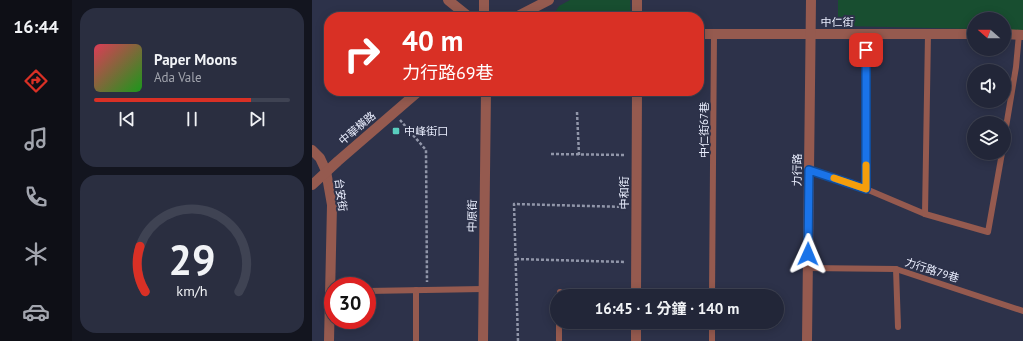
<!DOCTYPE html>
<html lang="zh-TW">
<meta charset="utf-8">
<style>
:root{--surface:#222638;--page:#2a2e40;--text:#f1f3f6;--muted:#a2a5ae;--line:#3f4353;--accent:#d93025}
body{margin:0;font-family:"PT Sans","Noto Sans TC",sans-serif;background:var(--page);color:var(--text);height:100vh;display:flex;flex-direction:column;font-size:15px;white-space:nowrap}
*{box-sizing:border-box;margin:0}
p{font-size:13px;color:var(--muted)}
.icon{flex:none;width:22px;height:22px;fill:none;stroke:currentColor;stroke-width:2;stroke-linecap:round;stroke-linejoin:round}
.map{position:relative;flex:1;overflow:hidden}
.panel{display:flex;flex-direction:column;gap:8px;padding:8px;background:#13151f;width:240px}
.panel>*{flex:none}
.guide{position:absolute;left:12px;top:12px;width:380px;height:84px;border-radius:16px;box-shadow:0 2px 10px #0003,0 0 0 1px var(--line);background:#d93025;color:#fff;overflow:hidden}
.needle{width:26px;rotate:290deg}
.tools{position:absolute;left:655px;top:12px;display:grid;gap:8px}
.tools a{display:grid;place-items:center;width:44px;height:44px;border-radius:50%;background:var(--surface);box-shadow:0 2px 10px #0003,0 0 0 1px var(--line);font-size:20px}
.speed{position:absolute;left:12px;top:277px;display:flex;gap:8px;font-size:20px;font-weight:700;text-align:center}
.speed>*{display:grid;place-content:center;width:52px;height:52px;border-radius:50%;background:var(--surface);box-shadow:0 2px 10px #0003,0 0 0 1px var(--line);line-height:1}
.speed .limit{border:6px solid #d22;background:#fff;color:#111}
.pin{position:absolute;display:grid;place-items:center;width:34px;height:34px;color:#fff;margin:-17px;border-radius:8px;box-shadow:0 2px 6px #0006}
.me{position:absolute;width:44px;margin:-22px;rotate:1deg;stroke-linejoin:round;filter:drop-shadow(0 0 3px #0008)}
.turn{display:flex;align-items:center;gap:14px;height:84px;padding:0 12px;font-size:18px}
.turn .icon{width:52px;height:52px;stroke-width:2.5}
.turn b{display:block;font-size:28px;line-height:34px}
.panel .card{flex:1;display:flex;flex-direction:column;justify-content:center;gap:6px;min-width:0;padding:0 14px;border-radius:16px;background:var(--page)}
.panel .dial{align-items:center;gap:0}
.dial svg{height:104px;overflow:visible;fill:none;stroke:var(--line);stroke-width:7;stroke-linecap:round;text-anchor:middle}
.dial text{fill:var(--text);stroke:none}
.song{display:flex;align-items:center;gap:12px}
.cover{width:48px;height:48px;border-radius:6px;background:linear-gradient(135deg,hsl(350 70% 55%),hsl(120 70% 35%))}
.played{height:4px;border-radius:2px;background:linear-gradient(90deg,var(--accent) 80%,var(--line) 80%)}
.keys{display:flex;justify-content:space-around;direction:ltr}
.trip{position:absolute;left:238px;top:289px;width:234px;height:40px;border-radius:20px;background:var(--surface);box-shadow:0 2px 10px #0003,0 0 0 1px var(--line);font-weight:700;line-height:40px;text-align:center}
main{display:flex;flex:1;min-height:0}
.tabs{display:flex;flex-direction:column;width:72px;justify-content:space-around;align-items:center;background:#0e0f16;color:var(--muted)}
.tabs .icon{width:28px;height:28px}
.tabs .active{color:var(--accent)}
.tabs b{font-size:18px;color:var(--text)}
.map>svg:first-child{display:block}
</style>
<main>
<nav class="tabs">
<b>16:44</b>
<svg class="icon active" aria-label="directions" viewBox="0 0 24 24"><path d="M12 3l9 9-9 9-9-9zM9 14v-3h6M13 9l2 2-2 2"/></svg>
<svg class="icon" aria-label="music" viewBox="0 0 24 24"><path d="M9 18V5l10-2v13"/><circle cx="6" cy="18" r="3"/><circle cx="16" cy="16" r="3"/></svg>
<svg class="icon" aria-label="phone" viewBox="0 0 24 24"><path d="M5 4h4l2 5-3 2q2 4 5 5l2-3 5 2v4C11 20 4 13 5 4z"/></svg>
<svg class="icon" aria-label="climate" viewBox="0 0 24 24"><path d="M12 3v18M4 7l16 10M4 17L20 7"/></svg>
<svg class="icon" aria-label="car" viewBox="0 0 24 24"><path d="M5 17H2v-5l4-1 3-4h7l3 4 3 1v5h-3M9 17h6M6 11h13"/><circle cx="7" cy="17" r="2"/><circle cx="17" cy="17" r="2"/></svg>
</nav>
<section class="panel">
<div class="card">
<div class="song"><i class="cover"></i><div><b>Paper Moons</b><p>Ada Vale</p></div></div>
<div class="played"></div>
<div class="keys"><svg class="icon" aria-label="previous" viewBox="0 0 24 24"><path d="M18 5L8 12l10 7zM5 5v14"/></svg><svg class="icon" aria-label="pause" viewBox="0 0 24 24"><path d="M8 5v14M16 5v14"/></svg><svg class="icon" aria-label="next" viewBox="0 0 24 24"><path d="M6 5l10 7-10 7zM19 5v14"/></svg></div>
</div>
<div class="card dial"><svg viewBox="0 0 100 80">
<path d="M14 69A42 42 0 1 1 86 69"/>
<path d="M14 69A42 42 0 0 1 10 34" stroke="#d93025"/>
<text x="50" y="56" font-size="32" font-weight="700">29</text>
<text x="50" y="72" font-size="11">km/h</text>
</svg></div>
</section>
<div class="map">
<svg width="711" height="341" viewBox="0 0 711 341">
<rect width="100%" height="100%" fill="#2d324a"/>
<g fill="#184e30">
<polygon points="258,0 318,0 319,17 240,17 247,6"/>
<polygon points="526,0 711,0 711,30 692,30 692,19 662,19 662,29 532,26 526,17"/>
</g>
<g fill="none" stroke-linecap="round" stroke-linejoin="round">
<g stroke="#9196a9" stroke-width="2.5" stroke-dasharray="3 2" stroke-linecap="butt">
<polyline points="265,112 267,155"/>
<polyline points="88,120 114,150 115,282"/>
<polyline points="239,154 314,155"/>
<polyline points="204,259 314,262"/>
<polyline points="206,341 202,204 314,207"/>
</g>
<g stroke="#955a4f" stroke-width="6">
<polyline points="692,139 704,67 707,34"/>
<polyline points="497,170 554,189 613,214 676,232 690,153"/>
<polyline points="554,189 554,34"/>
<polyline points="613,214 616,34"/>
<polyline points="496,268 584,269 711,311"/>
<polyline points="584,269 586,327"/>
<polyline points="104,290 104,341"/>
<polyline points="55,291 171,289"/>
<polyline points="248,296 248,292"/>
<polyline points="400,296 402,34"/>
<polyline points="247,341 247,322"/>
<polyline points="400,341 400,322"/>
</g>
<g stroke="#955a4f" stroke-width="10">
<polyline points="136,0 157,17"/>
<polyline points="172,0 172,17"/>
<polyline points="204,17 237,0"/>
<polyline points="325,17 325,0"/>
<polyline points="387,34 662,34"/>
<polyline points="692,34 711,35"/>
<polyline points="0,150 8,158 14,171 20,205 17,341"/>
<polyline points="0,185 26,161 107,91"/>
<polyline points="324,296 325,91"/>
<polyline points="171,341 174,91"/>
<polyline points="324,341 324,322"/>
<polyline points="495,341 499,0"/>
</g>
</g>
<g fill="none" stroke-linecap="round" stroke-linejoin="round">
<defs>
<polyline id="route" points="496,254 497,170 554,189 554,50"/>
</defs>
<use href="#route" stroke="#114b97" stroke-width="10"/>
<use href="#route" stroke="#1a73e8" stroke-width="7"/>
<polyline stroke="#f59e0b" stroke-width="7" points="522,178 554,189 554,165"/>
</g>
<rect fill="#59cebe" stroke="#2d324a" stroke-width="1.5" x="80" y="127" width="8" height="8" rx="2"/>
<g text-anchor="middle" stroke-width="4" stroke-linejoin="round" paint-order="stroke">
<g font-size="11" fill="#eaeefe" stroke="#2d324a">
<text x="525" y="26">中仁街</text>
<text transform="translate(45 128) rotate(-40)" y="4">中華橫路</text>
<text transform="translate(392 130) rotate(-90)" y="4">中仁街67巷</text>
<text transform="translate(485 170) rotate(-89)" y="4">力行路</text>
<text transform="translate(312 193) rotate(-90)" y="4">中和街</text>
<text transform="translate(29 195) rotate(83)" y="4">台安街</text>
<text transform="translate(160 216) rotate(-89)" y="4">中原街</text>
<text transform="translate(620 270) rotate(18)" y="4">力行路79巷</text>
</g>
<g font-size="11" fill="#eaeefe" stroke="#2d324a" text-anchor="start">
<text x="92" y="135">中峰街口</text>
</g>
</g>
</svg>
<div class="tools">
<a><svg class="needle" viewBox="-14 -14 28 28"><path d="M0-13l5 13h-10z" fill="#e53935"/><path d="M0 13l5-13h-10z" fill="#a2a5ae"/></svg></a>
<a><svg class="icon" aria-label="sound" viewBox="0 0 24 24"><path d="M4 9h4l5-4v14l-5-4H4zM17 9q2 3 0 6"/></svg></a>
<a><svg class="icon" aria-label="layers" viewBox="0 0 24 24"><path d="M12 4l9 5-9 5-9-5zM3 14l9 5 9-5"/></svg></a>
</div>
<div class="speed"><div class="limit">30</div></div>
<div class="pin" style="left:554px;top:50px;background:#d93025"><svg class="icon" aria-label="arrive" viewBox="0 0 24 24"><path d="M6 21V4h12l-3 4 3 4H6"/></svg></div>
<svg class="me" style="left:496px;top:254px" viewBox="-20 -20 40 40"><path d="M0-17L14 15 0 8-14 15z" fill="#1a73e8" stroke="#fff" stroke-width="4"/></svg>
<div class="trip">16:45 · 1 分鐘 · 140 m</div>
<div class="guide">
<div class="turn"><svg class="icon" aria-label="right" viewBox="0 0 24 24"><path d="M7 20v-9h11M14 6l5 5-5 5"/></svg><div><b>40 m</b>力行路69巷</div></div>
</div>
</div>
</main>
